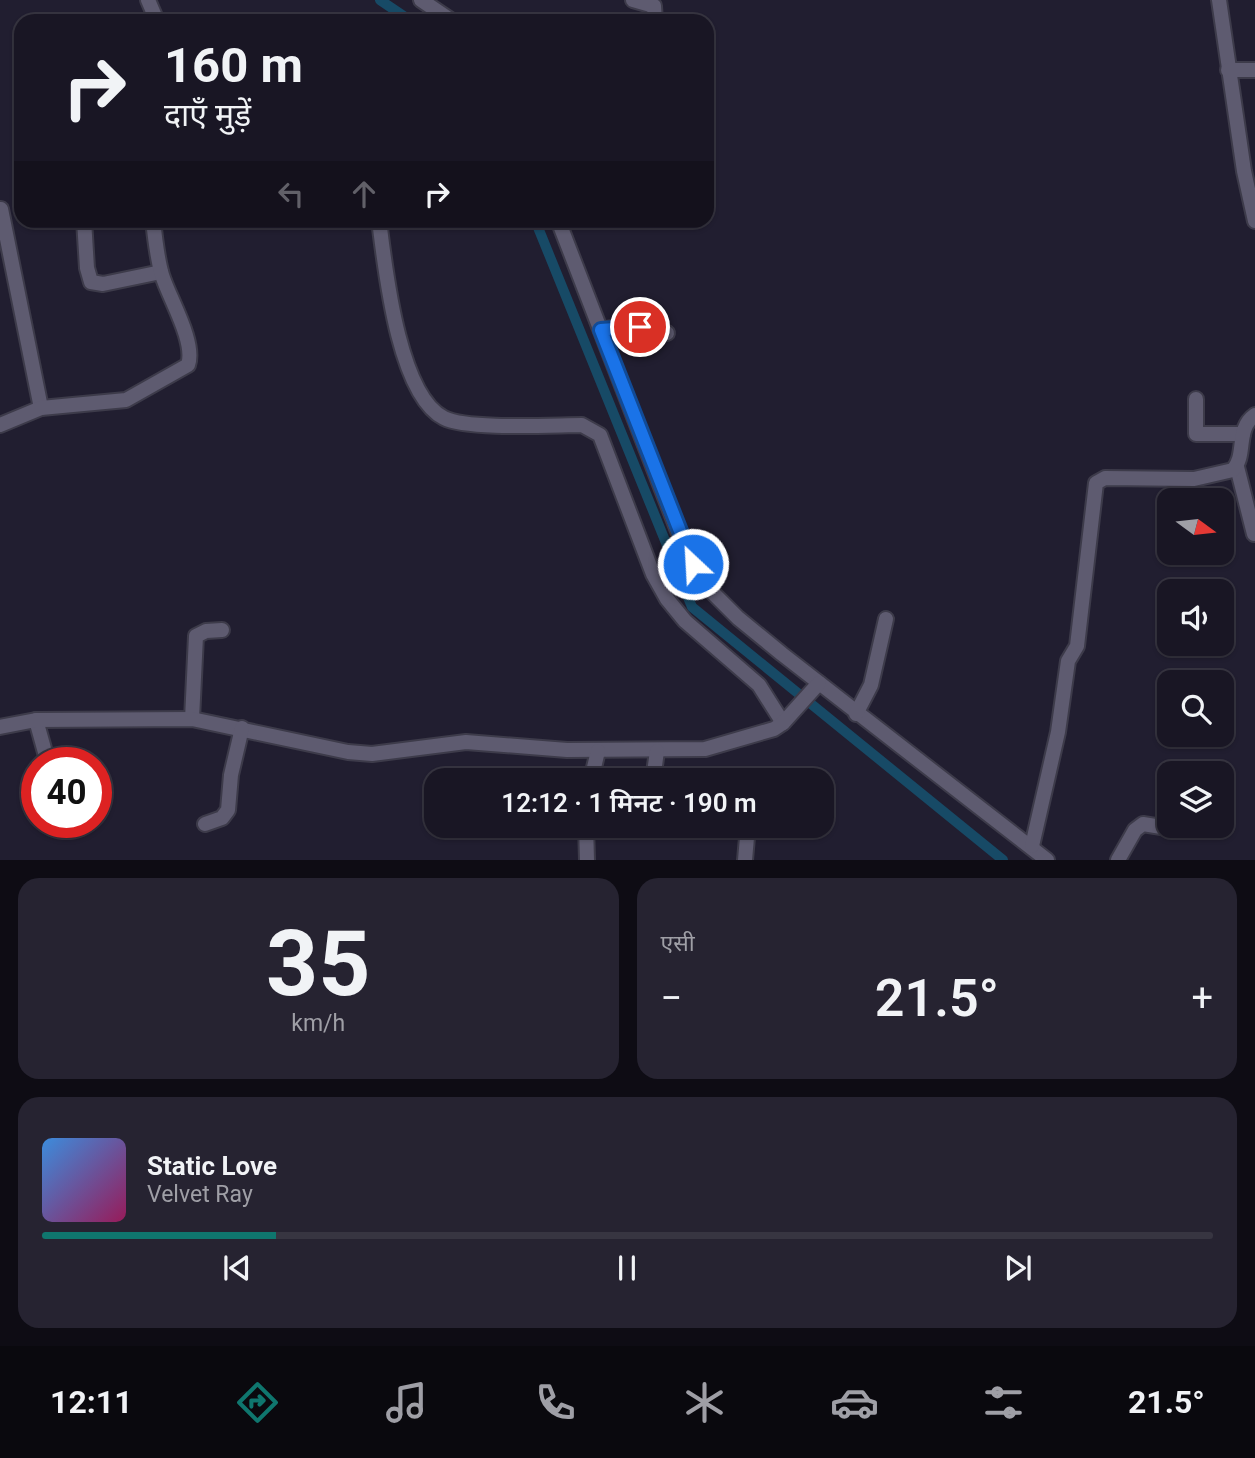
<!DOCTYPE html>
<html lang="hi">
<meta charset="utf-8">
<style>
:root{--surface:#191624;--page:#262331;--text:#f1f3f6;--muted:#9f9fa6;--line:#373541;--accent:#0f766e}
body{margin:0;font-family:Roboto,"Noto Sans Devanagari",sans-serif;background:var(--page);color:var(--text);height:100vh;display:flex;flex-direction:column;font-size:26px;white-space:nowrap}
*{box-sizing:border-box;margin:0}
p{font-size:23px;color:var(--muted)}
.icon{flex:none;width:38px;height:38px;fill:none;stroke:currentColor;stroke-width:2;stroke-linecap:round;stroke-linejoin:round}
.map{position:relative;height:860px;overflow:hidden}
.panel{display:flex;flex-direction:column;gap:18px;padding:18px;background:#0e0c14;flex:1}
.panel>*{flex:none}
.top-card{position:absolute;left:14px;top:14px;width:700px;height:214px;border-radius:21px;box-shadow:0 2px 5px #0004,0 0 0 2px var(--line);background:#191624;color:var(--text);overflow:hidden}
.needle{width:46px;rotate:105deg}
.fabs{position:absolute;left:1157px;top:488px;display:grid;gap:14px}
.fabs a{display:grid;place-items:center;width:77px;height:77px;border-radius:14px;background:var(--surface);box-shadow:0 2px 5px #0004,0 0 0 2px var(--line);font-size:35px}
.speed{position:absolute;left:21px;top:747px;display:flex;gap:14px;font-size:35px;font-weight:700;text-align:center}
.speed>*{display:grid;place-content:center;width:91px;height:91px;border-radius:50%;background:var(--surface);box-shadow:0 2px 5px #0004,0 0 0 2px var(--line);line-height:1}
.speed .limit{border:10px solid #d22;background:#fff;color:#111}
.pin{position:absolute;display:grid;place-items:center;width:60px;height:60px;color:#fff;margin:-30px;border:4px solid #fff;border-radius:50%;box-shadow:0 2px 7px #0007}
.me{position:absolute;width:77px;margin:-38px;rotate:335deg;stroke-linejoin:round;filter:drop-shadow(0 0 5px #0008)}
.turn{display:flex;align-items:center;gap:24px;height:147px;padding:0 35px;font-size:32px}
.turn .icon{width:91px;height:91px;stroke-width:2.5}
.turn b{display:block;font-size:49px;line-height:60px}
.lanes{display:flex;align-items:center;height:66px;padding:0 35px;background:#0003;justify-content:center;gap:35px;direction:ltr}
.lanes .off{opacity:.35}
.big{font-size:52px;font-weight:600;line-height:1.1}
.panel .tile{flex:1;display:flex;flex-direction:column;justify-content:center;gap:10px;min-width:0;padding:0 24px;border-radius:21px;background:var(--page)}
.panel .dial{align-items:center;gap:0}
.dial b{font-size:91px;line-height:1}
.song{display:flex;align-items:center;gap:21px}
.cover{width:84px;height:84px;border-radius:10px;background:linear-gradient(135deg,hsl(210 70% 55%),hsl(330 70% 35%))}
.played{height:7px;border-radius:4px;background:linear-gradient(90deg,var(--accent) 20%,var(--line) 20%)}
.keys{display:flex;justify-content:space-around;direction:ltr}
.heat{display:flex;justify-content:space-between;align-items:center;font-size:38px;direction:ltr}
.panel .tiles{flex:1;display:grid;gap:18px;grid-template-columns:1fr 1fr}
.tile:last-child{grid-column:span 2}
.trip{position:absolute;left:424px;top:768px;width:410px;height:70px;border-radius:21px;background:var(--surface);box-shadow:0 2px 5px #0004,0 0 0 2px var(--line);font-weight:600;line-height:70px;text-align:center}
.menu{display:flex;height:112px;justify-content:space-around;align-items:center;background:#0a090e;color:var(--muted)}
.menu .icon{width:49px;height:49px}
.menu .current{color:var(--accent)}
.menu b{font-size:32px;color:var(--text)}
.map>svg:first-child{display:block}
</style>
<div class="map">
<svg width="1255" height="860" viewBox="0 0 1255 860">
<rect width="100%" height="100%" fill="#211e30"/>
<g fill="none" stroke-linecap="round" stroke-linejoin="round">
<g stroke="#174a66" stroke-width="10">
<polyline points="380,0 411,21"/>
<polyline points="535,220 692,607 1003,860"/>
</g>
<defs>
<g id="minor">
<polyline points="148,0 157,21"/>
<polyline points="421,0 452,21"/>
<polyline points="633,0 654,6 655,21"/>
<polyline points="1219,0 1244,171 1255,221"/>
<polyline points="1228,70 1255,70"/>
<polyline points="1,209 41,408"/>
<polyline points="84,220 87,268 91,282 103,284 161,272"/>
<path d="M379,220C385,267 398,395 444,418C467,430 554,425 582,425L600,435L653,574L667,599L685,621L759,685L783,723"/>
<polyline points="558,220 680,536 709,589 738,618 782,654 1047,860"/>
<polyline points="601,330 625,326 667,333"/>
<polyline points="1196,399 1196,434 1243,434"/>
<path d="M0,425L41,408L126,400L188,365C196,342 169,298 162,275C157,258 155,239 153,220"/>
<polyline points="1237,467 1254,534"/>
<polyline points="856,714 871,685 886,619"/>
<polyline points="192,719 196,636 206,631 222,630"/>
<polyline points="36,720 48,763"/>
<polyline points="0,727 36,720 192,719 348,752 372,754 466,742 567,750 705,749 774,729 783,723 819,683"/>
<polyline points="591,780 598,751"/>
<polyline points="653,780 657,751"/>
<polyline points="67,822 69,828"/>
<polyline points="205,824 222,818 228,810 231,775 242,728"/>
<polyline points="586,826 587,860"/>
<path d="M1032,846L1058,732L1068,661L1077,646L1096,483L1105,478L1194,479L1233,470C1247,455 1235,429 1255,415"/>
<polyline points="745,860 748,826"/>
<polyline points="1118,860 1135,830 1143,824 1186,831"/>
</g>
</defs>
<use href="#minor" stroke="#3d3b4a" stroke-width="18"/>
<use href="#minor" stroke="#5e5b70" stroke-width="14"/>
</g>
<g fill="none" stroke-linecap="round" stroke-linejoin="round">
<defs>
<polyline id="route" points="640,327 601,330 693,564"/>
</defs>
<use href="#route" stroke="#114b97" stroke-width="18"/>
<use href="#route" stroke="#1a73e8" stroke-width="12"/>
</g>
</svg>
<div class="fabs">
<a><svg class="needle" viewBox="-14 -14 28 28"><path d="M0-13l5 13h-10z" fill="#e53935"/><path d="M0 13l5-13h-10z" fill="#9f9fa6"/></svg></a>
<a><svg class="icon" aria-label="sound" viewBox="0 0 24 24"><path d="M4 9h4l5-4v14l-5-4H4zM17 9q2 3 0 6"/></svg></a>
<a><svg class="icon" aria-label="search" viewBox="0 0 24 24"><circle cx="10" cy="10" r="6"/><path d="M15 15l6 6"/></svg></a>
<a><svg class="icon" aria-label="layers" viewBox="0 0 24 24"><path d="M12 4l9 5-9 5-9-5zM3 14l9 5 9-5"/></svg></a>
</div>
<div class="speed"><div class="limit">40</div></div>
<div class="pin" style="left:640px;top:327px;background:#d93025"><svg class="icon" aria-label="arrive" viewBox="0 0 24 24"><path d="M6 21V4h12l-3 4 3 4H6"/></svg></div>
<svg class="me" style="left:693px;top:564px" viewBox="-20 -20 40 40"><circle r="17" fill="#1a73e8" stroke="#fff" stroke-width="3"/><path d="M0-11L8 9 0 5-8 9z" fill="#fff"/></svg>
<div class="trip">12:12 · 1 मिनट · 190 m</div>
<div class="top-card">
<div class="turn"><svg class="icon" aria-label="right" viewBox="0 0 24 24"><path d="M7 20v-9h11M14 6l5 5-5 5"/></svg><div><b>160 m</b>दाएँ मुड़ें</div></div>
<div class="lanes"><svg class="icon off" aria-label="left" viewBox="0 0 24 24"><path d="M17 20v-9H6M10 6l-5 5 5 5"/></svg><svg class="icon off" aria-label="ahead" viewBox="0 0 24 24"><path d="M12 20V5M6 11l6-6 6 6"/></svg><svg class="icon" aria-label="right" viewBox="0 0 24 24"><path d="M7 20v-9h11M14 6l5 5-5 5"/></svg></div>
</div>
</div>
<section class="panel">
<div class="tiles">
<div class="tile dial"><b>35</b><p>km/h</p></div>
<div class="tile"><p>एसी</p>
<div class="heat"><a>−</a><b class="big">21.5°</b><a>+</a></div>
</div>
<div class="tile">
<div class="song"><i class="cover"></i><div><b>Static Love</b><p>Velvet Ray</p></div></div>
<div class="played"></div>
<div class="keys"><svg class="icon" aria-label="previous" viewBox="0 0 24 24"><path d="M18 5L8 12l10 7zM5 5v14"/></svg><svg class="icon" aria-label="pause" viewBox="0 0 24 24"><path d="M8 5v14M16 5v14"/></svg><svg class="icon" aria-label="next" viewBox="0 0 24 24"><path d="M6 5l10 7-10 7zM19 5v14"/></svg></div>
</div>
</div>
</section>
<nav class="menu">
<b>12:11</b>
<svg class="icon current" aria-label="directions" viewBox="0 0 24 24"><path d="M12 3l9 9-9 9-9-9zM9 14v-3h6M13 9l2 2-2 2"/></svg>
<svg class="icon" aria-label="music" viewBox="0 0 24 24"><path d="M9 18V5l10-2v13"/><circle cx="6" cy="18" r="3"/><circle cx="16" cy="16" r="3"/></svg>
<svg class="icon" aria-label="phone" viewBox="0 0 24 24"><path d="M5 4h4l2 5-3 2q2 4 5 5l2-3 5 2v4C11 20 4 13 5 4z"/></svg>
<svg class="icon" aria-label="climate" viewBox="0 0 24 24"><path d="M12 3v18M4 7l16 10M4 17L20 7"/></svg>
<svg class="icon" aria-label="car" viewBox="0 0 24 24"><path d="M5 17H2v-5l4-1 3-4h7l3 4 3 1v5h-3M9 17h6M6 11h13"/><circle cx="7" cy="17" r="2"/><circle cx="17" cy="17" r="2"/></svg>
<svg class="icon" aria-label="filters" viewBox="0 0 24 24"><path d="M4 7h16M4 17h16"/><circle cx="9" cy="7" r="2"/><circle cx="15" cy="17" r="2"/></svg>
<b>21.5°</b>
</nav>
